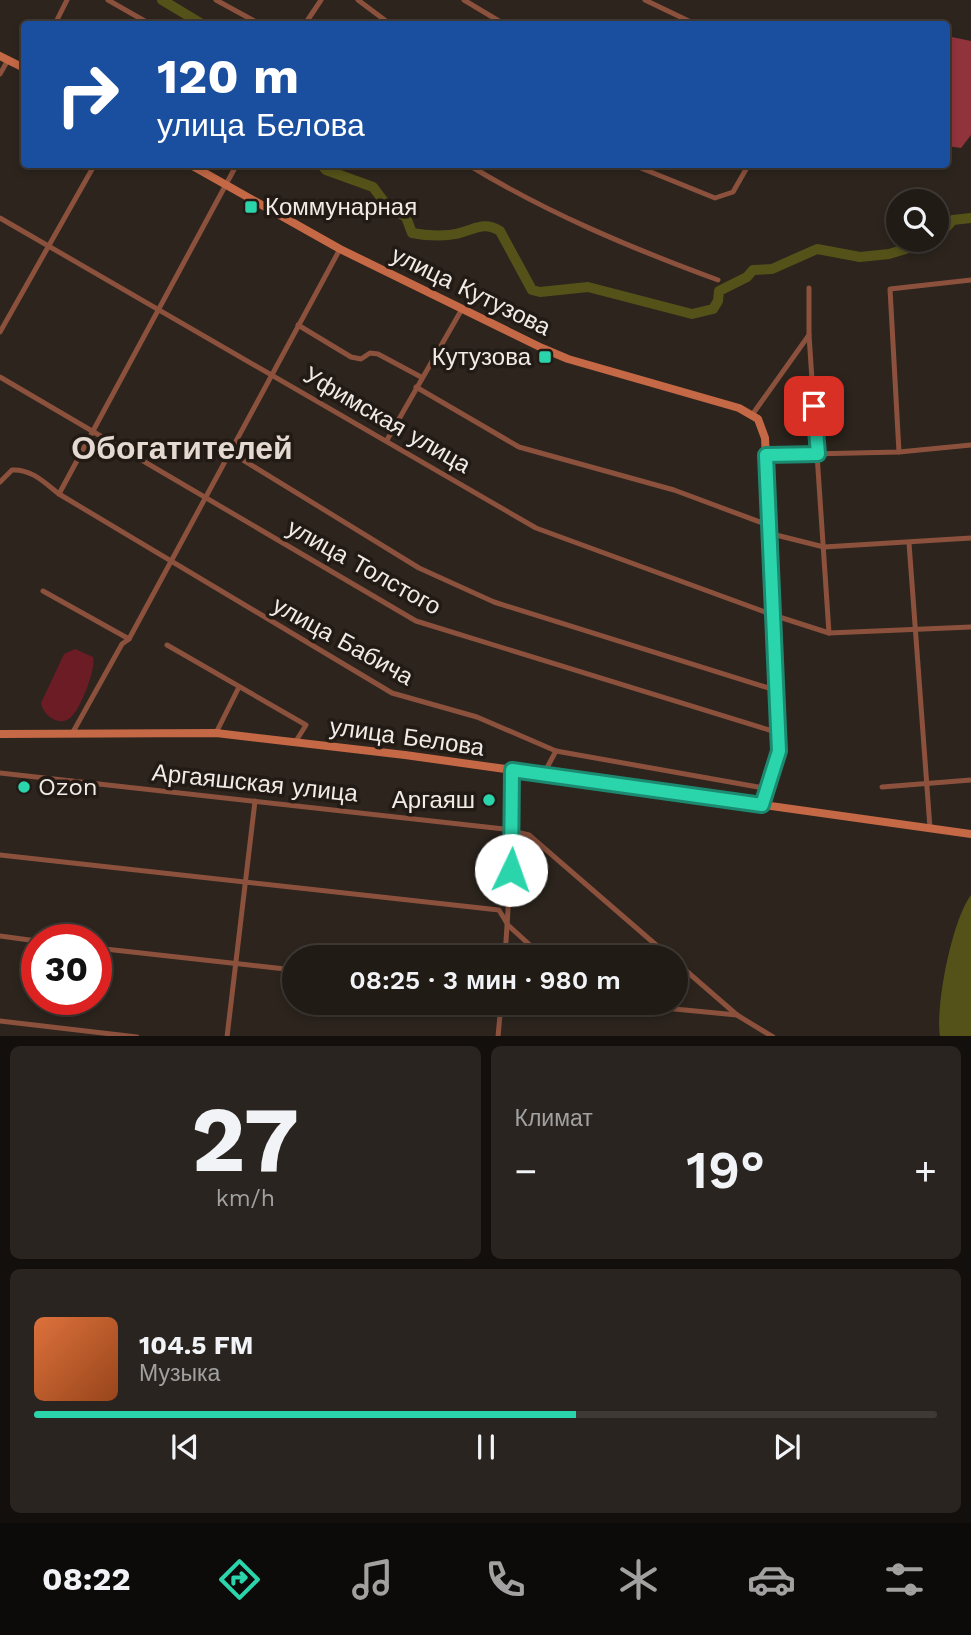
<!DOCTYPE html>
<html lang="ru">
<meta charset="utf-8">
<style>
:root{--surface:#211b16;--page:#29241f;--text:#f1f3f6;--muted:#a2a1a1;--line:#3e3935;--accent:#2bd5ac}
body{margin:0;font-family:"Work Sans",sans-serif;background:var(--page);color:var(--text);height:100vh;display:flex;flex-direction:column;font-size:26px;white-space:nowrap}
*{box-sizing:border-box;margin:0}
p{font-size:23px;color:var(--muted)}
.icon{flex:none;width:38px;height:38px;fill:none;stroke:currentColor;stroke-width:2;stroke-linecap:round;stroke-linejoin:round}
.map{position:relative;height:1036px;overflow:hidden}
.sheet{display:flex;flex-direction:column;gap:10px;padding:10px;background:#120f0c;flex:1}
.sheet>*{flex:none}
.guide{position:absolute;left:21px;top:21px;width:929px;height:147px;border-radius:7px;box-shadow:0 4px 10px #0003,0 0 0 2px var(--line);background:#1a4fa0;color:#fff;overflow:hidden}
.fabs{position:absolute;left:886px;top:189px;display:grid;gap:14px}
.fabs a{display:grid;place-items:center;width:63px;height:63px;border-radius:50%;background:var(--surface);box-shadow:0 4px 10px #0003,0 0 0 2px var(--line);font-size:35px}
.speed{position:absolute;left:21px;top:924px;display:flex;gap:14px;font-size:35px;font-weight:700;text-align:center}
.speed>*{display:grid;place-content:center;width:91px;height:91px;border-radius:50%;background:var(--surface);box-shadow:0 4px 10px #0003,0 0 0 2px var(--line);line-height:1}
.speed .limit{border:10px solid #d22;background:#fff;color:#111}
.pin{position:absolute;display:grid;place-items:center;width:60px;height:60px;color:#fff;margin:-30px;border-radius:14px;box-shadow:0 4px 10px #0006}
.me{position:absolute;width:77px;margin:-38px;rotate:3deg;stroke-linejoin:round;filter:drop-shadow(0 0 5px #0008)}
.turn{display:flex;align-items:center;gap:24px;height:147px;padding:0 21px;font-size:32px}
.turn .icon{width:91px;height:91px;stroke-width:2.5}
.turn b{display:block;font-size:49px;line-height:60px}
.big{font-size:52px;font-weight:600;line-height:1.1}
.sheet .card{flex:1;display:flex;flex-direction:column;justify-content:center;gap:10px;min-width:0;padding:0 24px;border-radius:10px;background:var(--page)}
.sheet .dial{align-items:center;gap:0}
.dial b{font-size:91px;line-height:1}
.song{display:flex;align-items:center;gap:21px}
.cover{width:84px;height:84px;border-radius:10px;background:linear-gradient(135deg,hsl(20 70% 55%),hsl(20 70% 35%))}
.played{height:7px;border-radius:4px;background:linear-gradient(90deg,var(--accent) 60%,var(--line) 60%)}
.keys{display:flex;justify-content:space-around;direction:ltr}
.heat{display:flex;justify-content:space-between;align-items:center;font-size:38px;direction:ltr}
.sheet .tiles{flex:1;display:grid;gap:10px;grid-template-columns:1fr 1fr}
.card:last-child{grid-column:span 2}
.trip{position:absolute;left:282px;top:945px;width:406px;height:70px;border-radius:35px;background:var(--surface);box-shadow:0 4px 10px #0003,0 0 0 2px var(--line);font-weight:600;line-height:70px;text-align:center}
.tab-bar{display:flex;height:112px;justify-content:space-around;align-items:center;background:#0d0b09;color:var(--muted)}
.tab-bar .icon{width:49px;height:49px}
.tab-bar .on{color:var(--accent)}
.tab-bar b{font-size:32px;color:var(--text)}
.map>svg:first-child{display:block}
</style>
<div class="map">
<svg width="971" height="1037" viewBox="0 0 971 1037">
<rect width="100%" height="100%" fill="#2c241d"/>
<path fill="#6b1c25" d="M75,649L93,657C97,667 80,711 70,718C58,727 43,715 41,703L64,654Z"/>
<polygon fill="#91333b" points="947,36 971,41 971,135 961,148 947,146"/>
<path fill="#555219" d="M971,895V1036H940C935,1006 952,920 971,895Z"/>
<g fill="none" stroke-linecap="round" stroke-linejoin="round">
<g stroke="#555219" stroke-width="10">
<polyline points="162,0 202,24"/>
<path d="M321,164L326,170L373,187L388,207L406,217L412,233C427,236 448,237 463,232C477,228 485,222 500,231L532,290L540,292L588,287L692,314L713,309L718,301L719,291L747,277L753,270L772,269L817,249L860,257L889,254L935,240"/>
<polyline points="936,238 953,220 971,218"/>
</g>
<g stroke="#8b513d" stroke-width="5">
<polyline points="108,0 150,24"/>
<polyline points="216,0 260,24"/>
<polyline points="358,0 390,24"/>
<polyline points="464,0 504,24"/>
<polyline points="645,0 695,24"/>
<polyline points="55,24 67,0"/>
<polyline points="305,24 321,0"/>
<polyline points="0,74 8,60"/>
<path d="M467,164C547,213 631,248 718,280"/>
<polyline points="631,164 715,198 733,192 749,164"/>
<polyline points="0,218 536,528 773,615 829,633 971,627"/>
<polyline points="809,288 809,335 829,633"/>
<polyline points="298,325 351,357 361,359 370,353 378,354 421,377"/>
<polyline points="0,332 95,164"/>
<polyline points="0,377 416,621 779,733"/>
<polyline points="416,387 519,447 674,490 768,525"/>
<polyline points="752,415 809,335"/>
<polyline points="387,440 462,309"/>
<polyline points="230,452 419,568 494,602 778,691"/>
<polyline points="899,452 890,289 971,280"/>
<polyline points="766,455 899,452 971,445"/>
<path d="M0,482L12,470C32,469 45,483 59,494L392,693L477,717L556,751L758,787L769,786"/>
<polyline points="59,494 237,164"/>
<polyline points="768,533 824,547 971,538"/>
<polyline points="909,543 930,828"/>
<polyline points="43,591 129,639"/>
<polyline points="167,645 306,725 296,741"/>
<polyline points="73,732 122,644 129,639 340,249"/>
<polyline points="216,733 239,687"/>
<polyline points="0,773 504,829 529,835 670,957"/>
<polyline points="543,775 556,751"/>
<polyline points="882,787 971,780"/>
<polyline points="0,855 499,910 508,925 543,957"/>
<polyline points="0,936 37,941"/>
<polyline points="96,948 294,970"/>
<polyline points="505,957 513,831 512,770"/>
<polyline points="676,962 737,1015"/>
<polyline points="612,1003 737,1015 773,1037"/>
<polyline points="0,1021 137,1037"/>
<polyline points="227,1037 255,801"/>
<polyline points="498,1037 501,1003"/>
</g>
<g stroke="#c46846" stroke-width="8">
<polyline points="0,56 24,68"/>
<polyline points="189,164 340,249 542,348 568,359 739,408 758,419 765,438 779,733 774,775 762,805"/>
<polyline points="0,734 216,733 405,755 971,834"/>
</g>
</g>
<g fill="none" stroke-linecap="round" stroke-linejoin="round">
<defs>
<polyline id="route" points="511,870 512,770 762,805 779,751 766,455 818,454 814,406"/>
</defs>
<use href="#route" stroke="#1c8a70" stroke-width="18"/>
<use href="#route" stroke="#2bd5ac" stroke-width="12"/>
</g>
<g fill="#2bd5ac" stroke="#221a14" stroke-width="2.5">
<rect x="244" y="200" width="14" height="14" rx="3.5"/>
<rect x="538" y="350" width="14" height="14" rx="3.5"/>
<circle cx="24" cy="787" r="7"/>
<circle cx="489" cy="800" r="7"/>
</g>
<g text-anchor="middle" stroke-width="7" stroke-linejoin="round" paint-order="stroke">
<g font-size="24" fill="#f0ebe6" stroke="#221a14" text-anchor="start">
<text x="265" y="215">Коммунарная</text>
<text x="531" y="365" text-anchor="end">Кутузова</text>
<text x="38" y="795">Ozon</text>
<text x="475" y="808" text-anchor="end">Аргаяш</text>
</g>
<g font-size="24" fill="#f0ebe6" stroke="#221a14">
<text transform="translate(471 291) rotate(26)" y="8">улица Кутузова</text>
<text transform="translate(387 420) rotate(30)" y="8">Уфимская улица</text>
<text transform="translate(364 567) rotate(29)" y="8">улица Толстого</text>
<text transform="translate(343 641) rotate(29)" y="8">улица Бабича</text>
<text transform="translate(407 737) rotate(8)" y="8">улица Белова</text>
<text transform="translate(255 783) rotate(6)" y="8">Аргаяшская улица</text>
</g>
<g font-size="32" font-weight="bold" fill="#e5dad1" stroke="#221a14">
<text x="182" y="459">Обогатителей</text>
</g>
</g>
</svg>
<div class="fabs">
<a><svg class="icon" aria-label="search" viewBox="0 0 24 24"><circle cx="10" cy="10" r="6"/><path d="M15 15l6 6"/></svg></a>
</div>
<div class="speed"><div class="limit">30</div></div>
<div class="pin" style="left:814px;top:406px;background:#d93025"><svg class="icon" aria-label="arrive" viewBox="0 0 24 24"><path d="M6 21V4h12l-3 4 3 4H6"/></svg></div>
<svg class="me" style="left:511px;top:870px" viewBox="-20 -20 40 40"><circle r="19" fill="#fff"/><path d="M0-13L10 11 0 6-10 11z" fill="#2bd5ac"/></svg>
<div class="trip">08:25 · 3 мин · 980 m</div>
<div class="guide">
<div class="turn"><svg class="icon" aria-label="right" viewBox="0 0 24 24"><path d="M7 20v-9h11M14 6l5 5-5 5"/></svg><div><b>120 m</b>улица Белова</div></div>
</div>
</div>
<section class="sheet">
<div class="tiles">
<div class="card dial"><b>27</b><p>km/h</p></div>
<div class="card"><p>Климат</p>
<div class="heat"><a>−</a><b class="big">19°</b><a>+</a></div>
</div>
<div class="card">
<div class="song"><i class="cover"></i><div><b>104.5 FM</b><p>Музыка</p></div></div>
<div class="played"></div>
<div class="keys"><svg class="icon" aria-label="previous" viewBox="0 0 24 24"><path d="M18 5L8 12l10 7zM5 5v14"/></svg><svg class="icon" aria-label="pause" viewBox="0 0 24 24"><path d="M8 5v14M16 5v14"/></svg><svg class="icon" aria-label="next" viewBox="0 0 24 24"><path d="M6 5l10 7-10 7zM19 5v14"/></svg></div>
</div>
</div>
</section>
<nav class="tab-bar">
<b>08:22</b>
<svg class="icon on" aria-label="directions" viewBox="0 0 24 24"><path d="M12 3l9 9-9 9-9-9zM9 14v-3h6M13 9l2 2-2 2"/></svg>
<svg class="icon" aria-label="music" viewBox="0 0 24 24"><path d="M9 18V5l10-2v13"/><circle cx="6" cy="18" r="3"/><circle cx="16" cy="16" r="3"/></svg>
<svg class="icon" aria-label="phone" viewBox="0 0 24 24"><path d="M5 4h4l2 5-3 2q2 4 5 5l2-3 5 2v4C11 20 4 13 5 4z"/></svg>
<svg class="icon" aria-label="climate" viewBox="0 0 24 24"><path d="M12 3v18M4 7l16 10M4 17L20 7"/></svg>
<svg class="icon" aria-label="car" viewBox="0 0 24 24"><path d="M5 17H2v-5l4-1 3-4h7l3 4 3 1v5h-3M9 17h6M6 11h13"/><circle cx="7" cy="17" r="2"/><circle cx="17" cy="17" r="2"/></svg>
<svg class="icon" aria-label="filters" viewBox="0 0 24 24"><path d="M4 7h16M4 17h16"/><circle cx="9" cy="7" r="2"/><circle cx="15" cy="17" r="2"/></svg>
</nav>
